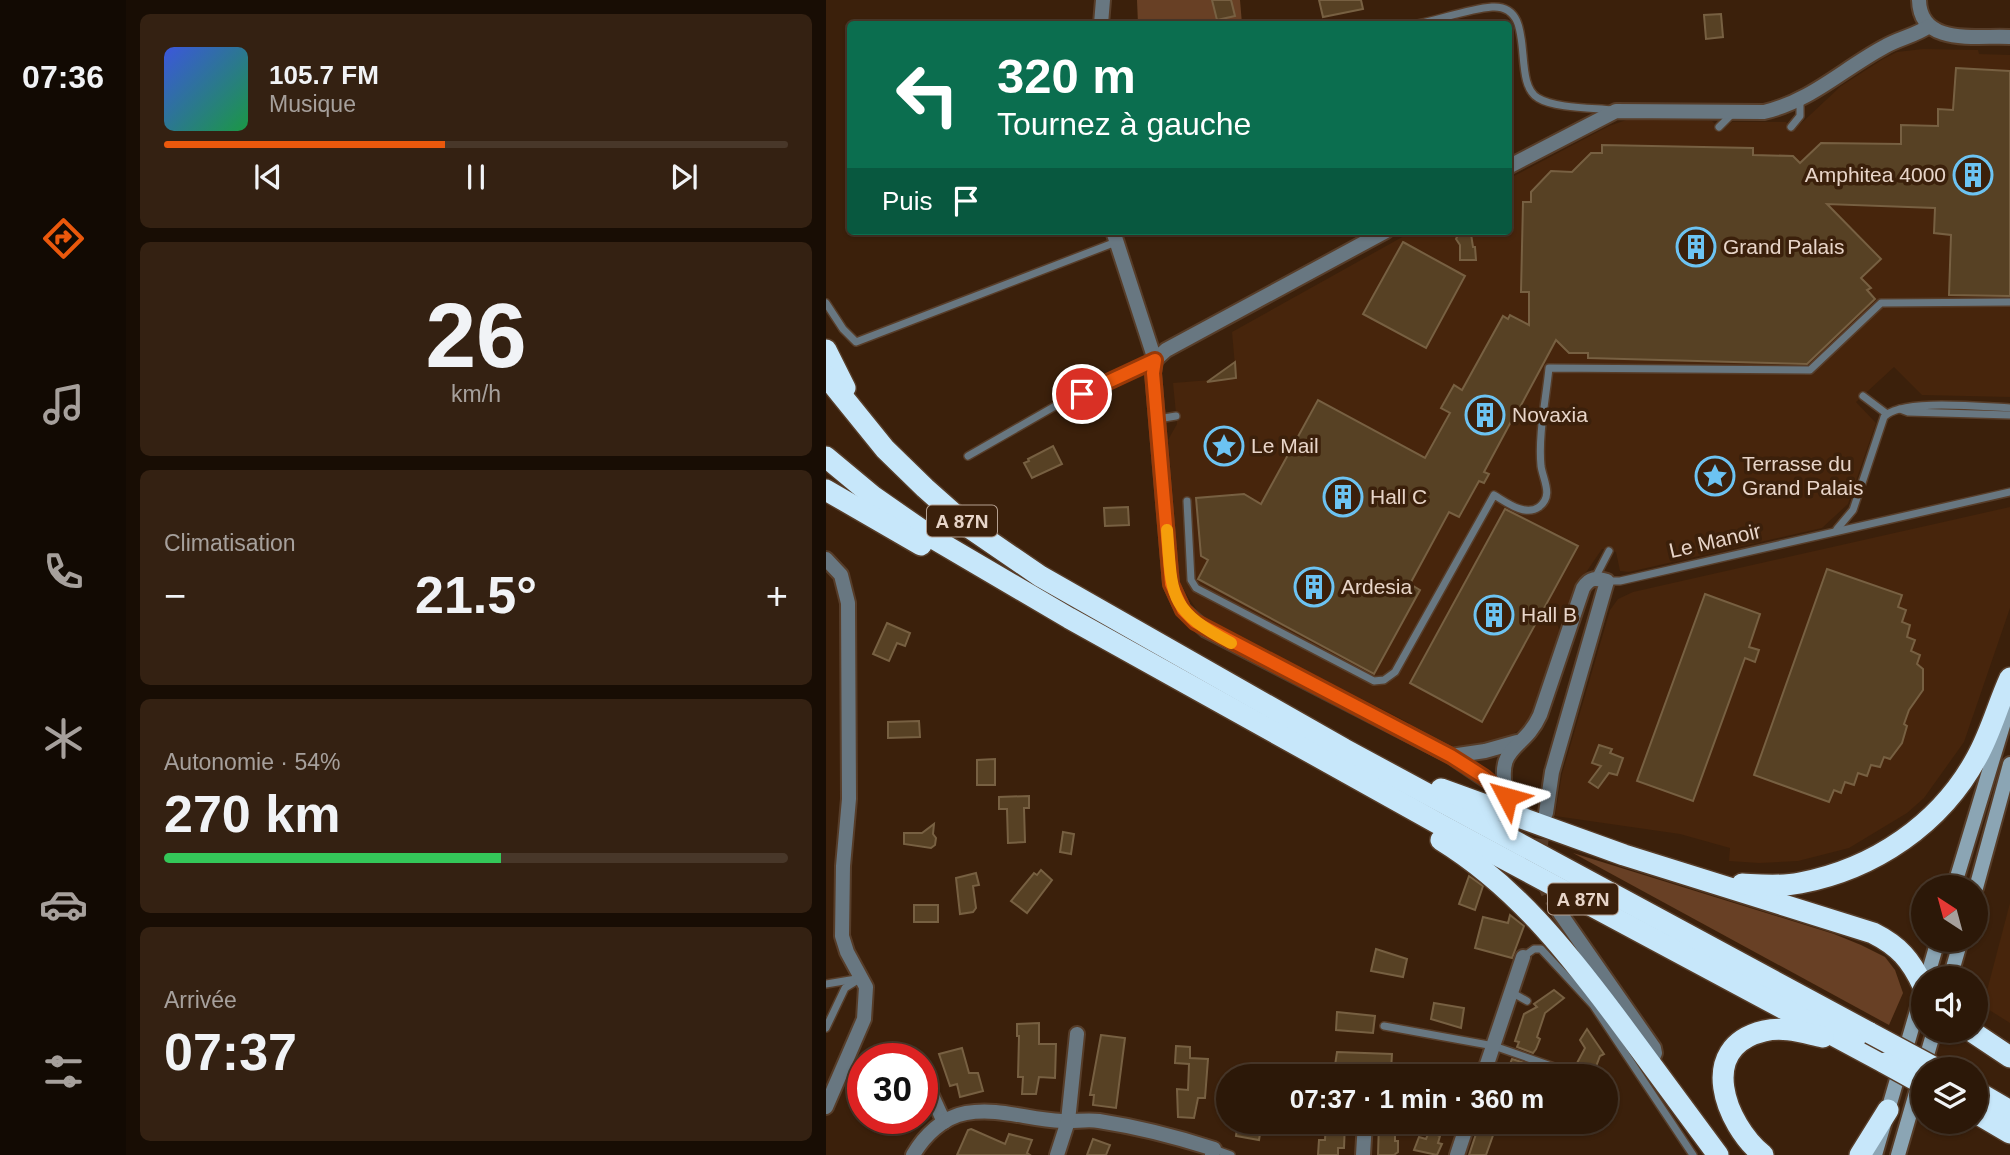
<!DOCTYPE html>
<html lang="fr">
<meta charset="utf-8">
<style>
:root{--surface:#2c1808;--page:#342112;--text:#f1f3f6;--muted:#a6a09c;--line:#483729;--accent:#ea580c}
body{margin:0;font-family:Helvetica,sans-serif;background:var(--page);color:var(--text);height:100vh;display:flex;flex-direction:column;font-size:26px;white-space:nowrap}
*{box-sizing:border-box;margin:0}
p{font-size:23px;color:var(--muted)}
.icon{flex:none;width:38px;height:38px;fill:none;stroke:currentColor;stroke-width:2;stroke-linecap:round;stroke-linejoin:round}
.map{position:relative;flex:1;overflow:hidden}
.side{display:flex;flex-direction:column;gap:14px;padding:14px;background:#180d04;width:700px}
.side>*{flex:none}
.hud{position:absolute;left:21px;top:21px;width:665px;height:214px;border-radius:7px;box-shadow:0 2px 5px #0004,0 0 0 2px var(--line);background:#0b6e4f;color:#fff;overflow:hidden}
.needle{width:46px;rotate:324deg}
.buttons{position:absolute;left:1085px;top:875px;display:grid;gap:14px}
.buttons a{display:grid;place-items:center;width:77px;height:77px;border-radius:50%;background:var(--surface);box-shadow:0 2px 5px #0004,0 0 0 2px var(--line);font-size:35px}
.speed{position:absolute;left:21px;top:1043px;display:flex;gap:14px;font-size:35px;font-weight:700;text-align:center}
.speed>*{display:grid;place-content:center;width:91px;height:91px;border-radius:50%;background:var(--surface);box-shadow:0 2px 5px #0004,0 0 0 2px var(--line);line-height:1}
.speed .limit{border:10px solid #d22;background:#fff;color:#111}
.pin{position:absolute;display:grid;place-items:center;width:60px;height:60px;color:#fff;margin:-30px;border:4px solid #fff;border-radius:50%;box-shadow:0 2px 7px #0007}
.me{position:absolute;width:77px;margin:-38px;rotate:309deg;stroke-linejoin:round;filter:drop-shadow(0 0 5px #0008)}
.turn{display:flex;align-items:center;gap:24px;height:147px;padding:0 35px;font-size:32px}
.turn .icon{width:91px;height:91px;stroke-width:2.5}
.turn b{display:block;font-size:49px;line-height:60px}
.then{display:flex;align-items:center;height:66px;padding:0 35px;background:#0003;gap:14px;font-size:26px}
.big{font-size:52px;font-weight:700;line-height:1.1}
.side .card{flex:1;display:flex;flex-direction:column;justify-content:center;gap:10px;min-width:0;padding:0 24px;border-radius:10px;background:var(--page)}
.side .dial{align-items:center;gap:0}
.dial b{font-size:91px;line-height:1}
.song{display:flex;align-items:center;gap:21px}
.cover{width:84px;height:84px;border-radius:10px;background:linear-gradient(135deg,hsl(230 70% 55%),hsl(140 70% 35%))}
.played{height:7px;border-radius:4px;background:linear-gradient(90deg,var(--accent) 45%,var(--line) 45%)}
.keys{display:flex;justify-content:space-around;direction:ltr}
.heat{display:flex;justify-content:space-between;align-items:center;font-size:38px;direction:ltr}
.charge{height:10px;border-radius:5px;background:linear-gradient(90deg,#34c759 54%,var(--line) 0)}
.trip{position:absolute;left:390px;top:1064px;width:402px;height:70px;border-radius:35px;background:var(--surface);box-shadow:0 2px 5px #0004,0 0 0 2px var(--line);font-weight:700;line-height:70px;text-align:center}
main{display:flex;flex:1;min-height:0}
.tab-bar{display:flex;flex-direction:column;width:126px;justify-content:space-around;align-items:center;background:#120a03;color:var(--muted)}
.tab-bar .icon{width:49px;height:49px}
.tab-bar .active{color:var(--accent)}
.tab-bar b{font-size:32px;color:var(--text)}
.map>svg:first-child{display:block}
</style>
<main>
<nav class="tab-bar">
<b>07:36</b>
<svg class="icon active" aria-label="directions" viewBox="0 0 24 24"><path d="M12 3l9 9-9 9-9-9zM9 14v-3h6M13 9l2 2-2 2"/></svg>
<svg class="icon" aria-label="music" viewBox="0 0 24 24"><path d="M9 18V5l10-2v13"/><circle cx="6" cy="18" r="3"/><circle cx="16" cy="16" r="3"/></svg>
<svg class="icon" aria-label="phone" viewBox="0 0 24 24"><path d="M5 4h4l2 5-3 2q2 4 5 5l2-3 5 2v4C11 20 4 13 5 4z"/></svg>
<svg class="icon" aria-label="climate" viewBox="0 0 24 24"><path d="M12 3v18M4 7l16 10M4 17L20 7"/></svg>
<svg class="icon" aria-label="car" viewBox="0 0 24 24"><path d="M5 17H2v-5l4-1 3-4h7l3 4 3 1v5h-3M9 17h6M6 11h13"/><circle cx="7" cy="17" r="2"/><circle cx="17" cy="17" r="2"/></svg>
<svg class="icon" aria-label="filters" viewBox="0 0 24 24"><path d="M4 7h16M4 17h16"/><circle cx="9" cy="7" r="2"/><circle cx="15" cy="17" r="2"/></svg>
</nav>
<section class="side">
<div class="card">
<div class="song"><i class="cover"></i><div><b>105.7 FM</b><p>Musique</p></div></div>
<div class="played"></div>
<div class="keys"><svg class="icon" aria-label="previous" viewBox="0 0 24 24"><path d="M18 5L8 12l10 7zM5 5v14"/></svg><svg class="icon" aria-label="pause" viewBox="0 0 24 24"><path d="M8 5v14M16 5v14"/></svg><svg class="icon" aria-label="next" viewBox="0 0 24 24"><path d="M6 5l10 7-10 7zM19 5v14"/></svg></div>
</div>
<div class="card dial"><b>26</b><p>km/h</p></div>
<div class="card"><p>Climatisation</p>
<div class="heat"><a>−</a><b class="big">21.5°</b><a>+</a></div>
</div>
<div class="card"><p>Autonomie · 54%</p><b class="big">270 km</b><div class="charge"></div></div>
<div class="card"><p>Arrivée</p><b class="big">07:37</b></div>
</section>
<div class="map">
<svg width="1184" height="1155" viewBox="0 0 1184 1155">
<rect width="100%" height="100%" fill="#3b200b"/>
<g fill="#47250c">
<polygon points="1097,49 1152,50 1153,54 1184,55 1184,397 1096,395 1068,367 1030,402 1050,423 1022,504 996,528 803,572 794,571 790,552 776,549 748,590 743,604 730,620 734,633 706,716 697,728 667,745 627,750 582,727 583,723 376,618 354,584 342,440 351,424 347,383 410,378 406,332 587,231 682,231 683,195 687,193 688,176 783,126 803,119 886,121 896,131 906,122 960,122 968,130 1015,86 1057,59 1071,52"/>
<polygon points="1184,507 1184,608 1138,742 1098,798 1081,813 1023,848 972,861 933,863 903,861 904,848 854,834 729,816 736,774 784,610 792,599 807,592"/>
<polygon points="1184,903 1184,1023 1157,1006"/>
</g>
<g fill="#684025">
<polygon points="311,0 414,0 416,24 312,24"/>
<polygon points="747,853 1008,934 1035,945 1059,957 1069,970 1077,993 1063,1025"/>
</g>
<g fill="#574124" stroke="#776042" stroke-width="2">
<polygon points="386,0 405,0 409,16 391,20"/>
<polygon points="493,0 535,0 537,9 497,17"/>
<polygon points="895,14 897,37 880,39 878,15"/>
<polygon points="1130,68 1184,71 1184,296 1123,295 1125,235 1108,233 1109,208 1001,204 1055,259 1035,278 1045,288 1041,290 1049,299 981,364 762,358 762,353 743,353 730,340 693,409 697,412 692,421 687,418 658,472 663,474 658,483 653,481 633,517 623,512 584,584 594,590 548,674 372,579 382,560 375,556 370,498 418,494 435,504 492,400 599,458 624,413 615,408 628,385 636,390 677,316 682,319 684,315 703,325 703,292 695,292 697,202 705,202 705,192 725,171 746,172 765,153 776,153 776,145 927,148 927,155 967,156 974,163 995,143 1075,144 1075,125 1112,126 1112,109 1127,110"/>
<polygon points="634,231 642,231 645,234 647,247 649,247 650,260 634,260 634,245 630,239"/>
<polygon points="577,242 639,276 600,348 537,314"/>
<polygon points="409,362 410,378 381,382"/>
<polygon points="227,446 236,464 206,478 198,463 203,461 202,459"/>
<polygon points="302,507 303,525 279,526 278,508"/>
<polygon points="679,509 752,546 656,722 584,683"/>
<polygon points="1001,569 1076,595 1072,607 1080,610 1076,622 1084,625 1081,637 1089,640 1085,651 1094,655 1091,664 1097,669 1097,690 1083,710 1078,724 1081,726 1076,743 1064,759 1058,757 1054,767 1045,765 1041,776 1032,773 1028,785 1019,782 1015,793 1008,790 1003,802 928,775"/>
<polygon points="879,594 934,614 923,647 933,650 929,662 919,658 867,801 811,781"/>
<polygon points="61,623 84,633 79,646 71,643 63,661 47,654"/>
<polygon points="93,721 94,737 62,738 62,722"/>
<polygon points="773,745 786,749 784,753 797,758 791,775 783,773 772,788 763,782 775,766 766,763"/>
<polygon points="169,759 169,785 151,785 151,760"/>
<polygon points="203,796 203,808 198,808 199,842 182,843 181,809 173,809 173,797"/>
<polygon points="108,824 107,834 110,838 109,845 105,848 78,844 78,833 96,833"/>
<polygon points="237,832 248,834 245,854 234,852"/>
<polygon points="215,870 226,880 201,913 185,901 208,873 211,875"/>
<polygon points="150,873 153,885 147,886 150,908 147,912 134,914 130,878"/>
<polygon points="643,876 657,886 649,910 633,904"/>
<rect x="88" y="905" width="24" height="17"/>
<polygon points="684,915 698,926 686,958 649,948 657,917 682,923"/>
<polygon points="550,949 581,959 577,977 545,971"/>
<polygon points="728,990 738,998 719,1013 711,1037 714,1039 710,1049 707,1053 691,1047 693,1042 689,1041 698,1014 711,1007 708,1004"/>
<polygon points="608,1003 638,1008 635,1028 605,1019"/>
<polygon points="511,1012 549,1016 547,1033 510,1030"/>
<polygon points="213,1023 213,1044 230,1044 229,1078 213,1077 210,1094 196,1094 197,1077 192,1077 193,1036 191,1036 191,1024"/>
<polygon points="761,1029 778,1054 774,1056 768,1072 750,1065 759,1048 754,1040"/>
<polygon points="275,1035 299,1038 290,1108 267,1105 268,1095 264,1095"/>
<polygon points="350,1046 364,1047 364,1058 382,1059 379,1098 372,1098 368,1118 352,1117 351,1089 362,1090 363,1064 349,1063"/>
<polygon points="136,1048 143,1073 152,1073 157,1091 134,1097 131,1084 124,1086 113,1054"/>
<polygon points="511,1052 566,1054 565,1070 508,1072"/>
<polygon points="686,1059 702,1064 698,1076 679,1076"/>
<polygon points="412,1122 436,1122 433,1140 410,1136"/>
<polygon points="500,1122 519,1122 518,1148 512,1148 512,1155 492,1155 493,1140 499,1140"/>
<polygon points="553,1122 569,1122 569,1141 572,1141 572,1152 568,1155 552,1155"/>
<polygon points="654,1122 668,1122 667,1126 670,1127 660,1155 643,1155"/>
<polygon points="145,1129 179,1144 183,1134 206,1140 201,1153 204,1155 131,1155 142,1130"/>
<polygon points="603,1132 614,1136 612,1143 616,1144 611,1155 588,1150 593,1137 600,1139"/>
<polygon points="267,1139 284,1145 280,1155 261,1155"/>
</g>
<g fill="none" stroke-linecap="round" stroke-linejoin="round">
<path stroke="#553b28" stroke-width="14" stroke-dasharray="14 7" stroke-linecap="butt" d="M719,818C712,862 708,875 734,913"/>
<defs>
<g id="service">
<path d="M592,24C616,19 642,9 666,7C713,4 684,82 712,98C728,108 766,108 786,110"/>
<polyline points="893,127 907,113"/>
<polyline points="965,127 974,116 974,100"/>
<polyline points="0,303 17,329 30,342 290,242"/>
<polyline points="1037,396 1061,414"/>
<polyline points="1074,409 1082,412 1184,415"/>
<polyline points="332,419 350,416"/>
<polyline points="142,456 231,405 328,360"/>
<path d="M361,501L365,580L370,588L548,681L558,680L569,672L668,495C680,502 699,517 713,507C728,496 717,480 715,466C712,435 720,399 723,368L984,370L1055,303L1184,302"/>
<path d="M1011,529L1027,510L1058,417C1074,398 1158,407 1184,408"/>
<polyline points="769,578 783,551"/>
<polyline points="781,581 794,581 1184,492"/>
<polyline points="697,957 708,949 715,949 767,1005 867,1155"/>
<polyline points="0,984 30,979"/>
<polyline points="685,992 701,1001"/>
<polyline points="558,1026 668,1046 754,1076"/>
<polyline points="0,1028 19,988 35,978"/>
<polyline points="388,1149 405,1155"/>
</g>
<g id="minor">
<path d="M1093,0C1094,47 1152,35 1184,37"/>
<polyline points="275,24 277,0"/>
<path d="M682,167L790,111L938,112C985,101 1017,69 1058,47C1073,38 1089,36 1103,26"/>
<polyline points="287,231 329,360 327,373 345,584 357,610 380,630 625,756 672,788 701,817"/>
<polyline points="329,360 340,350 560,231"/>
<polyline points="0,559 15,575 22,603 23,799 17,866 16,936 21,952 40,987 38,1019 0,1107"/>
<polyline points="625,756 659,751 691,742"/>
<path d="M681,797C668,743 697,753 714,715L757,588C764,577 770,578 781,581L726,772L720,813"/>
<polyline points="734,913 828,1048 829,1053 825,1063"/>
<polyline points="96,1074 118,1122"/>
<polyline points="657,1076 697,957"/>
<path d="M87,1155C98,1136 117,1117 140,1113C173,1107 203,1120 236,1121C248,1122 261,1119 273,1121C312,1127 351,1137 388,1149L386,1155"/>
<polyline points="231,1155 242,1121 251,1034"/>
<polyline points="537,1155 539,1122"/>
<polyline points="631,1155 642,1122"/>
</g>
<g id="secondary">
<polyline points="1128,887 1182,709"/>
<polyline points="1150,888 1184,764"/>
<polyline points="1101,978 1112,940"/>
<polyline points="1124,978 1135,940"/>
<polyline points="1049,1155 1097,990"/>
<polyline points="1072,1155 1108,1031"/>
</g>
<g id="motorway">
<polyline points="0,350 19,388"/>
<polyline points="0,376 59,449 99,488 144,528 214,576 518,749 1044,1033"/>
<polyline points="0,457 48,497 110,540 243,618 613,824 1059,1063"/>
<polyline points="0,490 95,545"/>
<path d="M615,789L798,855L1047,933C1073,946 1085,960 1097,986"/>
<path d="M615,840C688,885 739,949 790,1017C824,1063 858,1109 892,1155"/>
<path d="M916,884C935,885 955,887 974,883C1048,869 1115,824 1151,757C1165,732 1172,704 1184,678"/>
<polyline points="1145,1031 1184,1057"/>
<polyline points="1150,1091 1184,1111"/>
<polyline points="1150,1113 1184,1133"/>
<path d="M937,1155C899,1124 870,1047 938,1031C958,1026 978,1033 997,1037"/>
<polyline points="1034,1155 1062,1110"/>
</g>
</defs>
<use href="#service" stroke="#573d29" stroke-width="10"/>
<use href="#minor" stroke="#573d29" stroke-width="18"/>
<use href="#secondary" stroke="#573d29" stroke-width="18"/>
<use href="#motorway" stroke="#573d29" stroke-width="24"/>
<use href="#service" stroke="#687781" stroke-width="7"/>
<use href="#minor" stroke="#687781" stroke-width="14"/>
<use href="#secondary" stroke="#8ba5b4" stroke-width="14"/>
<use href="#motorway" stroke="#c7e7fa" stroke-width="21"/>
<defs>
<g id="motorway-bridge">
<polyline points="1044,1033 1111,1069"/>
<polyline points="1059,1063 1097,1084"/>
</g>
</defs>
<use href="#motorway-bridge" stroke="#573d29" stroke-width="24" stroke-linecap="butt"/>
<use href="#motorway-bridge" stroke="#c7e7fa" stroke-width="21"/>
</g>
<g fill="none" stroke-linecap="round" stroke-linejoin="round">
<defs>
<polyline id="route" points="256,394 329,360 327,373 345,584 357,610 369,622 625,756 658,777 681,797"/>
</defs>
<use href="#route" stroke="#983908" stroke-width="18"/>
<use href="#route" stroke="#ea580c" stroke-width="12"/>
<path stroke="#f59e0b" stroke-width="12" d="M341,530C346,596 342,610 405,643"/>
</g>
<defs>
<symbol id="building-ring" viewBox="-11 -11 22 22"><circle r="9.5" fill="#3b200b" stroke="#6cc3f2" stroke-width="1.5"/><path d="M-4-6H4V6H1V3H-1V6H-4ZM-2.5-4.3h1.7v1.8h-1.7ZM.8-4.3h1.7v1.8H.8ZM-2.5-1h1.7V.8h-1.7ZM.8-1h1.7V.8H.8Z" fill="#6cc3f2"/></symbol>
<symbol id="sight-ring" viewBox="-11 -11 22 22"><circle r="9.5" fill="#3b200b" stroke="#6cc3f2" stroke-width="1.5"/><path d="M0-6L1.8-2.2L6-1.7L2.9 1.2L3.7 5.4L0 3.3L-3.7 5.4L-2.9 1.2L-6-1.7L-1.8-2.2Z" fill="#6cc3f2"/></symbol>
</defs>
<g fill-rule="evenodd">
<use href="#building-ring" x="1125" y="153" width="44" height="44"/>
<use href="#building-ring" x="848" y="225" width="44" height="44"/>
<use href="#building-ring" x="637" y="393" width="44" height="44"/>
<use href="#sight-ring" x="376" y="424" width="44" height="44"/>
<use href="#sight-ring" x="867" y="454" width="44" height="44"/>
<use href="#building-ring" x="495" y="475" width="44" height="44"/>
<use href="#building-ring" x="466" y="565" width="44" height="44"/>
<use href="#building-ring" x="646" y="593" width="44" height="44"/>
</g>
<g text-anchor="middle" stroke-width="7" stroke-linejoin="round" paint-order="stroke">
<g fill="#3b200b" stroke="#b49f90" stroke-width="2">
<rect x="101" y="505.5" width="70" height="31" rx="5"/>
<rect x="722" y="883.5" width="70" height="31" rx="5"/>
</g>
<g font-size="19" font-weight="bold" fill="#e8d5c9">
<text x="136" y="528">A 87N</text>
<text x="757" y="906">A 87N</text>
</g>
<g font-size="21" fill="#e8d5c9" stroke="#3b200b" text-anchor="start">
<text x="1120" y="182" text-anchor="end">Amphitea 4000</text>
<text x="897" y="254">Grand Palais</text>
<text x="686" y="422">Novaxia</text>
<text x="425" y="453">Le Mail</text>
<text x="916" y="471">Terrasse du<tspan x="916" dy="24">Grand Palais</tspan></text>
<text x="544" y="504">Hall C</text>
<text x="515" y="594">Ardesia</text>
<text x="695" y="622">Hall B</text>
</g>
<g font-size="21" fill="#e8d5c9" stroke="#3b200b">
<text transform="translate(889 541) rotate(-13)" y="7">Le Manoir</text>
</g>
</g>
</svg>
<div class="buttons">
<a><svg class="needle" viewBox="-14 -14 28 28"><path d="M0-13l5 13h-10z" fill="#e53935"/><path d="M0 13l5-13h-10z" fill="#a6a09c"/></svg></a>
<a><svg class="icon" aria-label="sound" viewBox="0 0 24 24"><path d="M4 9h4l5-4v14l-5-4H4zM17 9q2 3 0 6"/></svg></a>
<a><svg class="icon" aria-label="layers" viewBox="0 0 24 24"><path d="M12 4l9 5-9 5-9-5zM3 14l9 5 9-5"/></svg></a>
</div>
<div class="speed"><div class="limit">30</div></div>
<div class="pin" style="left:256px;top:394px;background:#d93025"><svg class="icon" aria-label="arrive" viewBox="0 0 24 24"><path d="M6 21V4h12l-3 4 3 4H6"/></svg></div>
<svg class="me" style="left:681px;top:797px" viewBox="-20 -20 40 40"><path d="M0-17L14 15 0 8-14 15z" fill="#ea580c" stroke="#fff" stroke-width="4"/></svg>
<div class="trip">07:37 · 1 min · 360 m</div>
<div class="hud">
<div class="turn"><svg class="icon" aria-label="left" viewBox="0 0 24 24"><path d="M17 20v-9H6M10 6l-5 5 5 5"/></svg><div><b>320 m</b>Tournez à gauche</div></div>
<div class="then">Puis<svg class="icon" aria-label="arrive" viewBox="0 0 24 24"><path d="M6 21V4h12l-3 4 3 4H6"/></svg></div>
</div>
</div>
</main>
